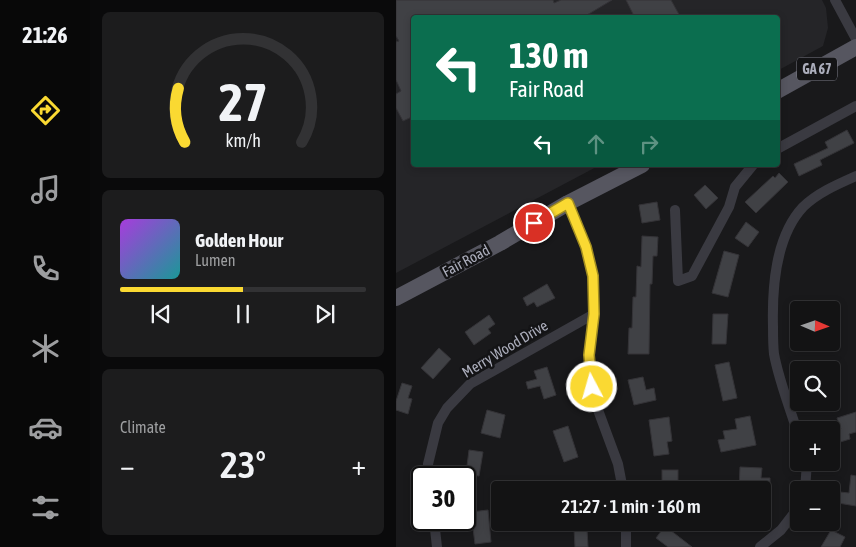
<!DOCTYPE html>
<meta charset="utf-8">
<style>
:root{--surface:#131314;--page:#1c1c1d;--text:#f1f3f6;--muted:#9d9ea0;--line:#323234;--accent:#fad932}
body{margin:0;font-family:"Asap Condensed",sans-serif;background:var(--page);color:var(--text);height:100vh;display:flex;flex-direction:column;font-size:19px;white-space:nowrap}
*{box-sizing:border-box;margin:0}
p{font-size:16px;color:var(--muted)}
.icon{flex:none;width:28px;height:28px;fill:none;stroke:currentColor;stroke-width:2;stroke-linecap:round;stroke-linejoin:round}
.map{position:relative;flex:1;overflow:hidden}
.panel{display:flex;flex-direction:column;gap:12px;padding:12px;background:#0a0a0b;width:306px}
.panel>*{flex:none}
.banner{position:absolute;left:15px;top:15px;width:369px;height:152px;border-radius:5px;box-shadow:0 2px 8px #0003,0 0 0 1px var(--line);background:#0b6e4f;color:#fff;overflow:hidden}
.needle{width:32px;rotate:92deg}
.buttons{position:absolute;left:394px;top:301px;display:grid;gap:10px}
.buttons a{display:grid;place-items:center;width:50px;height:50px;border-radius:5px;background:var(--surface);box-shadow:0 2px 8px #0003,0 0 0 1px var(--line);font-size:25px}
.speed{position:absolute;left:15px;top:466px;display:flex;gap:10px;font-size:25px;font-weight:700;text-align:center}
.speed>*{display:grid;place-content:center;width:65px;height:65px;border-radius:50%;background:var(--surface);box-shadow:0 2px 8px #0003,0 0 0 1px var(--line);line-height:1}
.speed .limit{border:2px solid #111;border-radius:8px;background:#fff;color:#111}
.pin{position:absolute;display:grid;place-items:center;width:42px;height:42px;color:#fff;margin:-21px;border:2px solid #fff;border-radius:50%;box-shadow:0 1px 5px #0007}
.me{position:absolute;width:55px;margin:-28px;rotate:354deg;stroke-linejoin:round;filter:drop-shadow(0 0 4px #0008)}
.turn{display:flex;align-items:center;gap:18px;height:105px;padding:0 15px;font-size:22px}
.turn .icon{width:65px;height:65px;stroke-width:2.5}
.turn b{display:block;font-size:35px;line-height:42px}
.lanes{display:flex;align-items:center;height:48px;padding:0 15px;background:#0003;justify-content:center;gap:25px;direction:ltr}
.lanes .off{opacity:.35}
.big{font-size:38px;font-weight:600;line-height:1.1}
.panel .card{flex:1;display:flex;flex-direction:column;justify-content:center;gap:8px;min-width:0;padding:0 18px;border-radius:8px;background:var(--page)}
.panel .dial{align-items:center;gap:0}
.dial svg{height:130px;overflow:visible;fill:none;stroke:var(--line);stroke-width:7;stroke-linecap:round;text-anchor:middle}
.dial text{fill:var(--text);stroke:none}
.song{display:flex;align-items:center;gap:15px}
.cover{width:60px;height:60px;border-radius:8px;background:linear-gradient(135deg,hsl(280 70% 55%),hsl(180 70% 35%))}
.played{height:5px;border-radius:2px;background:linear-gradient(90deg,var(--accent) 50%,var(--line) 50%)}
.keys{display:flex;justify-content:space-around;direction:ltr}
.heat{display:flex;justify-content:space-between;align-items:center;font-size:28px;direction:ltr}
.trip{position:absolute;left:95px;top:481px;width:280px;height:50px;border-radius:5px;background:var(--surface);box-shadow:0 2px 8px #0003,0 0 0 1px var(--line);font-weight:600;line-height:50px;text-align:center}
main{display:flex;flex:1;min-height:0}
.tabs{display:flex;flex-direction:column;width:90px;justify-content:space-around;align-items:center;background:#080808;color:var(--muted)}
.tabs .icon{width:35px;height:35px}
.tabs .current{color:var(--accent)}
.tabs b{font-size:22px;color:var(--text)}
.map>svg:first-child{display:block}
</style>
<main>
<nav class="tabs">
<b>21:26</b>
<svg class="icon current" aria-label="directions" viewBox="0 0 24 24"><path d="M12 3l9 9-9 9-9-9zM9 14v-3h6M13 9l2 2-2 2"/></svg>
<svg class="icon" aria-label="music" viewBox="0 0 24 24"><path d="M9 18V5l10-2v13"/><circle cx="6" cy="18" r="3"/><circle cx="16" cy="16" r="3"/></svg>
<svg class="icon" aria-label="phone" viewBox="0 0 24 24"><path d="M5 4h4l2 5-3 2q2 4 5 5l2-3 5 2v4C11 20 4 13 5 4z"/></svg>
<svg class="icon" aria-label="climate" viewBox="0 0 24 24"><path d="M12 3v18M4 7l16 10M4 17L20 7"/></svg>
<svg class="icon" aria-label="car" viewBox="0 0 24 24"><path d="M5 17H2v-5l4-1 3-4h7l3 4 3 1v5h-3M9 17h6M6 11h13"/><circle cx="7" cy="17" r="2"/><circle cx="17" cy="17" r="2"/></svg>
<svg class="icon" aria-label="filters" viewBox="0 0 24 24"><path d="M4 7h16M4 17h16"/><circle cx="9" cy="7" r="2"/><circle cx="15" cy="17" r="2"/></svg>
</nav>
<section class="panel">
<div class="card dial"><svg viewBox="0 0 100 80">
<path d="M14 69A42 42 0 1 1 86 69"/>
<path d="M14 69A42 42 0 0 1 10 36" stroke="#fad932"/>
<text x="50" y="56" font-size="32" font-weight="700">27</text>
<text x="50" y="72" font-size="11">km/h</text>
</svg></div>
<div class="card">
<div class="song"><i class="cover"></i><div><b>Golden Hour</b><p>Lumen</p></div></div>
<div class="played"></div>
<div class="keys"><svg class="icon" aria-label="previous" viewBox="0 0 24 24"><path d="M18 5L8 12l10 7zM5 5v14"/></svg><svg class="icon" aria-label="pause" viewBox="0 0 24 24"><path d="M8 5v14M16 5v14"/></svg><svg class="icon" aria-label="next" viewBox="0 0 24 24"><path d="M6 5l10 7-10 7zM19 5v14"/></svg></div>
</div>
<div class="card"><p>Climate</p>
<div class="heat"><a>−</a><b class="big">23°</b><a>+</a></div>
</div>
</section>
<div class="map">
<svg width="460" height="547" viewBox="0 0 460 547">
<rect width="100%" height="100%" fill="#19191b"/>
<polygon fill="#252528" points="0,0 426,0 430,8 432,28 427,46 381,71 381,18 18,18 18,165 204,165 0,273"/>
<g fill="#404145" stroke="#343337">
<polygon points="0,0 157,0 158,3 165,0 216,0 186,18 18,18 18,116 7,121 0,108 0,94 5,91 0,80 0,42 3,41 0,36"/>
<polygon points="230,0 275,0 285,18 239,18"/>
<polygon points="451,130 458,143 424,160 426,165 403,176 398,164 432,148 429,142"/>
<polygon points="383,173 392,182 360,213 349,202 377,176 379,178"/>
<polygon points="309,185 322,198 310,209 298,195"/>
<polygon points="261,202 264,220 246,223 243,205"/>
<polygon points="350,222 363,232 352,247 339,238"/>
<polygon points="246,236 262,237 261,256 257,256 256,284 254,284 253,354 232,354 233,328 236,328 237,297 240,297 241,266 245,267"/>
<polygon points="328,251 343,255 332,297 316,293"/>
<polygon points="151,284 159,298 141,307 138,302 131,306 127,298"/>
<polygon points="317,314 332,314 330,344 316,344"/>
<polygon points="93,315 99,324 92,329 95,333 78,345 69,332"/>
<polygon points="43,348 55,359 37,379 25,368"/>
<polygon points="333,362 341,398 327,401 319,365"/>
<polygon points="151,367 160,395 148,399 144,386 132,389 130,382 141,379 138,371"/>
<polygon points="247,377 250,390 258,388 260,400 238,405 232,380"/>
<polygon points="6,383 16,386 12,398 16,399 12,414 0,410 0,401"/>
<polygon points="91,410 109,415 104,438 85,433"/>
<polygon points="460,412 460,432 453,434 454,439 441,443 438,432 445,429 441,418"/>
<polygon points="354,416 360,445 325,452 322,440 329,439 327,431 341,429 339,419"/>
<polygon points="273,417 276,441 271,442 273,454 258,456 253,420"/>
<polygon points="172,426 182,457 168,462 157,431"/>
<polygon points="73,450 87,452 83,476 70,474"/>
<polygon points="344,467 366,468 365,478 374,478 374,490 343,489"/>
<rect x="266" y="470" width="16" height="20"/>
<polygon points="455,475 460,476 460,506 442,503 444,492 453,493"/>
<polygon points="170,482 198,484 198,490 169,490"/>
<polygon points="92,510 95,542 79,544 75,512"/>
<polygon points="269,526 296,547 272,547 260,538"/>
<polygon points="191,528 192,547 179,547 178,529"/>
<polygon points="435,530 449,537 444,547 425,547"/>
</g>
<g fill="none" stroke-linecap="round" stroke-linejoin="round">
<g stroke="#3a3a41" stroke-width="10">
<polyline points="439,0 460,39"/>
<polyline points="381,149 460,106"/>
<polyline points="172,203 190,247 197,276 198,314 193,355 196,387 202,410 222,464 227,490"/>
<polyline points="279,210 282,281 296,276 333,207 339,187 357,165"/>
<path d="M402,434C394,408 383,381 378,354C377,345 377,336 377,327C376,288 379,237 407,207C421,193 442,184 460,176"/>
<polyline points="34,478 32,464 42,423 51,408 74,384 198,314"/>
<polyline points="409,490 411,462"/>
<polyline points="38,520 41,547"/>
<polyline points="230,522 230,547"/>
<polyline points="364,547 385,530 402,508"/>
</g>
<g stroke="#565660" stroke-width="16">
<polyline points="381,91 460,47"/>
<polyline points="0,298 104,243 172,203 246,165"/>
</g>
</g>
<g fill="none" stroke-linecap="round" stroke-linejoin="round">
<defs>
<polyline id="route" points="138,223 172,203 190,247 197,276 198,314 193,355 196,387"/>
</defs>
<use href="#route" stroke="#a28d20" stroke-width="12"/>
<use href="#route" stroke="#fad932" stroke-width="9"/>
</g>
<g text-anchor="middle" stroke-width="5" stroke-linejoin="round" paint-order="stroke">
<rect fill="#141416" stroke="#7e7f8a" stroke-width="1" x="401" y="57.5" width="40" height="23" rx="4"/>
<g font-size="14" font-weight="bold" fill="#abadbb">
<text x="421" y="74">GA 67</text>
</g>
<g font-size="15" fill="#abadbb" stroke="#141416">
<text transform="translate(70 261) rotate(-28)" y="5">Fair Road</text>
<text transform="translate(109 349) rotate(-31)" y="5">Merry Wood Drive</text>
</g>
</g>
</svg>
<div class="buttons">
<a><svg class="needle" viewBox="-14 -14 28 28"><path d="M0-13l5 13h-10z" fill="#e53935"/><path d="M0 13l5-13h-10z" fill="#9d9ea0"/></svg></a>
<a><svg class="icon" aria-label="search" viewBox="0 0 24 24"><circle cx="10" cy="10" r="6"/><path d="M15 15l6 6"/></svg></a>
<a>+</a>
<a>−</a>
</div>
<div class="speed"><div class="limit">30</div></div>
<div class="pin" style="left:138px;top:223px;background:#d93025"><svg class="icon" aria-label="arrive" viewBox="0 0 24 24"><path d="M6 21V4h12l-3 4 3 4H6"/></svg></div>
<svg class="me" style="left:196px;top:387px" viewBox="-20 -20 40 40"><circle r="17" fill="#fad932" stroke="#fff" stroke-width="3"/><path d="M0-11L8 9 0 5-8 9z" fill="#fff"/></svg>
<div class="trip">21:27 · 1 min · 160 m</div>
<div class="banner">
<div class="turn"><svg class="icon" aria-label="left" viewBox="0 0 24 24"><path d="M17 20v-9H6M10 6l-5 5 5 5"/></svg><div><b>130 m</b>Fair Road</div></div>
<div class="lanes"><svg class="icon" aria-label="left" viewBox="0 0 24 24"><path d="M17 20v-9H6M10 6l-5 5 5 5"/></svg><svg class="icon off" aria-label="ahead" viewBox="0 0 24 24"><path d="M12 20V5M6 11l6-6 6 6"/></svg><svg class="icon off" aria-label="right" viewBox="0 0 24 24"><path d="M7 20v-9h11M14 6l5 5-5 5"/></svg></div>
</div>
</div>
</main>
